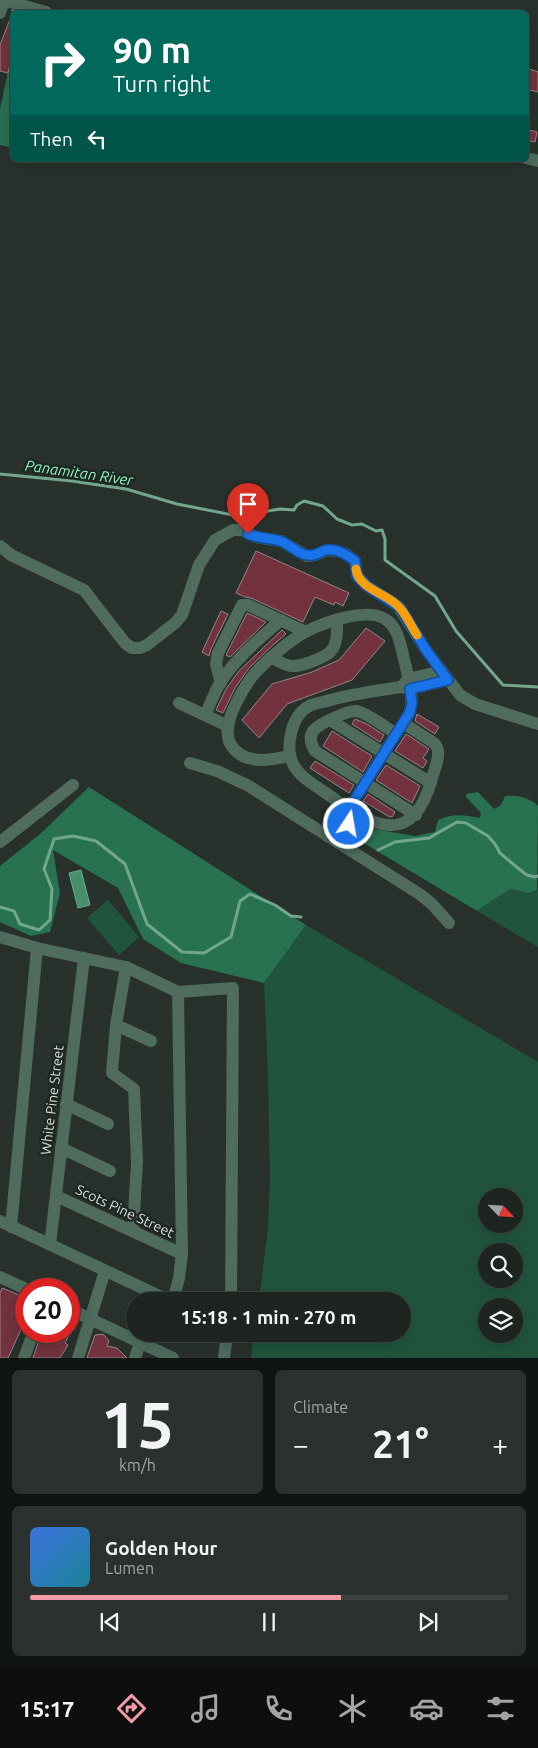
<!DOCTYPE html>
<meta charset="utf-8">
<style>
:root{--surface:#1e2521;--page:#2b312e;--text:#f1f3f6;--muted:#a1a5a5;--line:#3c423f;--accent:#f49aa6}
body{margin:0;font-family:Ubuntu,sans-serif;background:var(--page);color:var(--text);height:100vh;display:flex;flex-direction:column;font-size:19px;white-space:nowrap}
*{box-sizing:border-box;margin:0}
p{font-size:16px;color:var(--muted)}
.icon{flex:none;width:28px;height:28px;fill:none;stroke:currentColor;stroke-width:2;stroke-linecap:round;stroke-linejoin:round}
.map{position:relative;height:1358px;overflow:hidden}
.side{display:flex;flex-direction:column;gap:12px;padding:12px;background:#101412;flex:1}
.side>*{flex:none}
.guide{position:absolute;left:10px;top:10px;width:519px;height:152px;border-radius:8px;box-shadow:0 5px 20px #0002,0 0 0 1px var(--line);background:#00695c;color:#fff;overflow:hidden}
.needle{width:32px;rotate:115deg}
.tools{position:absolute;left:478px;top:1188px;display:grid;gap:10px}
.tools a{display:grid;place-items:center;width:45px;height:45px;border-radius:50%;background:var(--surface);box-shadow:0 5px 20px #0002,0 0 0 1px var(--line);font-size:25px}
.speed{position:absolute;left:15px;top:1278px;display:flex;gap:10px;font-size:25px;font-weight:700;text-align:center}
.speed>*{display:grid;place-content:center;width:65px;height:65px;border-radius:50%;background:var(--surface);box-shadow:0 5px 20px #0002,0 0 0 1px var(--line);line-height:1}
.speed .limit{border:8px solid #d22;background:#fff;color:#111}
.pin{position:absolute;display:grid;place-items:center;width:42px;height:42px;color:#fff;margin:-51px -21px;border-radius:50% 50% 50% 0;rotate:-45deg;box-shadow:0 0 5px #0007}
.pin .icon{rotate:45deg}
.me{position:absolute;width:55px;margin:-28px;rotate:12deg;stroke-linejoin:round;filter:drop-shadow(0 0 4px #0008)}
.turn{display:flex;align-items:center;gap:18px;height:105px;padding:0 20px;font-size:22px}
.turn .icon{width:65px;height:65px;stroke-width:2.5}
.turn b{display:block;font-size:35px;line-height:42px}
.then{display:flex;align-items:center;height:48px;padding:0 20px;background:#0003;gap:10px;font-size:19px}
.big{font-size:38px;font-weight:700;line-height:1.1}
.side .card{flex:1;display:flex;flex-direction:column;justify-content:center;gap:8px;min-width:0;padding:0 18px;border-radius:8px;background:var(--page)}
.side .dial{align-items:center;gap:0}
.dial b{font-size:65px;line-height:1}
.song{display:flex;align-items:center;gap:15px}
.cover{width:60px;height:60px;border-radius:8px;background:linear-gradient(135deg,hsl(220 70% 55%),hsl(190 70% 35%))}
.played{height:5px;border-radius:2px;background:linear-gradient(90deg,var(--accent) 65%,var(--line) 65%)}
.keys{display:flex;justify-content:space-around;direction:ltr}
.heat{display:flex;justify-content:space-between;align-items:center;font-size:28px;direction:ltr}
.side .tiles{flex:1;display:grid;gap:12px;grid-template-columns:1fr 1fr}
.card:last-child{grid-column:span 2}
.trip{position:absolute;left:126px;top:1292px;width:285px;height:50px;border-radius:25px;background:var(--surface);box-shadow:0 5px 20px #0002,0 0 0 1px var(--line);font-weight:700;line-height:50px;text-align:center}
.tabs{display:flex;height:80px;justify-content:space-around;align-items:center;background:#0c0f0d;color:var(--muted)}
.tabs .icon{width:35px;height:35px}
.tabs .active{color:var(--accent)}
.tabs b{font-size:22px;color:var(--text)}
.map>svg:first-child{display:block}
</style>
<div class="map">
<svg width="538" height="1358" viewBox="0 0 538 1358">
<rect width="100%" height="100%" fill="#28312c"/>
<g fill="#21543d" fill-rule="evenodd">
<polygon points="510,889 528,893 538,890 538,947 477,911"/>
<polygon points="108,900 139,937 119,955 87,918"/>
<path d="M306,925L538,1062V1358H251L254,1334H402V1301H259L268,1227L270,1179L268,1076L264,983ZM486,1196H514V1224H486ZM486,1251H514V1279H486ZM486,1306H514V1334H486Z"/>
</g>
<g fill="#287252">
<polygon points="10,62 12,63 12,148 0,145 0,109"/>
<polygon points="89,787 306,925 264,983 181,963 143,939 118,888 53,850 60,893 50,932 31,936 0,922 0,866 40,834"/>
<path d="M478,792L494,809L501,805L505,796C518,795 529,797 538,806L537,890L528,893L510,889L477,911L357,839L373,829L415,836L435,832L438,820C453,813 464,815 480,818L481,813L466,797V794Z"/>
</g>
<polygon fill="#468f6d" stroke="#72a78e" points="81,870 90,905 78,908 69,873"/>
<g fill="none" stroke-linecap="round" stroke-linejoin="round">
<g stroke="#72a78e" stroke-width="3">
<polyline points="13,11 17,12"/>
<polyline points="0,474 72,481 126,489 177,504 238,516 280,509 294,510 297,505 304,501 323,506 337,519 352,525 362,524 376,531 382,530 385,539 385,560 435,596 456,631 503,685 538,687"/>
<polyline points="378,850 395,842 429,838 457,822 466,823 488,836 495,844 500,853 519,869 527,875 535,877 538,876"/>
<polyline points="0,907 14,911 20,924 39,930 50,920 52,889 44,869 54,839 73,836 96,841 125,864 147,924 182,952 204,953 231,937 240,901 250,894 275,905 291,916 301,917"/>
</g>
</g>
<g fill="#73333e" stroke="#938587">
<polygon points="12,14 12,53 8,73 0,71 0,45"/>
<polygon points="526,68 538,72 538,92 526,89"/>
<polygon points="526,129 537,132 535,142 526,140"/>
<polygon points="256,551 349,593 343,606 335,602 334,605 315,597 303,622 251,598 245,597 236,593"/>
<polygon points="221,611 228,614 211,649 209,656 202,652"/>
<polygon points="247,613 266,622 230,657 226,655"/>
<polygon points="366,628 385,641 352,680 287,704 259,738 242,720 272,684 312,672 339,660"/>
<polygon points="282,630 286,634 273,645 249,668 235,688 223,713 216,710 226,689 239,671"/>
<polygon points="417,714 439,727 435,734 415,721"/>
<polygon points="355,719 367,724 384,735 380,742 352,724"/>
<polygon points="332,731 372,756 363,772 323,746"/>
<polygon points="406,734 429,749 423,758 427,761 423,768 395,751"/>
<polygon points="315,761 354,785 349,793 310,768"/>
<polygon points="386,765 420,786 412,803 376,780"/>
<polygon points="368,794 395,812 392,817 388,816 363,801"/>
<polygon points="2,1288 26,1298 26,1310 21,1324 23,1325 8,1358 0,1358 0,1293"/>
<polygon points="42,1331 71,1331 65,1343 68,1345 60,1358 33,1358"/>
<polygon points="103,1334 109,1341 107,1346 117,1348 127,1358 87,1358 95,1335"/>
</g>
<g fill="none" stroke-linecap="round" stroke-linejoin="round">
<g stroke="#4f6c5d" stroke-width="12">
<polyline points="3,0 46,12"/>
<polyline points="0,13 4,0"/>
<polyline points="526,158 538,161"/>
<polyline points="0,546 11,555 84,590 125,643 132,648 140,648 147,645 175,623 182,615 199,565 215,540 233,530 242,530 256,537 281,541 307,556 315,555 327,550 338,551 346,554 355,561 357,576 367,586 398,606 426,650 460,695 475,704 538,724"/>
<path d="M272,658C278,661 284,665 291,666C300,667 325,658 331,651C338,643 337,630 337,620"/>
<polyline points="221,683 216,664 218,653 242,605 248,605 306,632"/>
<polyline points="403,685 408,679 442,671"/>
<polyline points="179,703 228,726"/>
<path d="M205,715C210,705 214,693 220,683C236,658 259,639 281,620"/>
<polyline points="330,720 431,783"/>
<path d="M403,723L434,743C443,751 435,768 432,778C413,848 375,828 330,796C318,787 300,778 293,764C285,747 291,716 309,706C313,704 319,703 323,702C349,694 375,691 401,687L410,689L448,680"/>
<path d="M396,734C387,728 366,712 356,711C348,711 340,715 334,718C318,725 303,732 315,751L416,815"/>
<path d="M290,756C271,760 244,766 231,745C225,735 228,723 232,712C238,698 245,685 255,673C268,659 289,641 305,632C323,623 366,607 385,619C397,626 400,642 403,655C406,669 414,693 411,707C409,718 400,728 394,737C380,759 366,782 352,804C354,818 345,831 338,843"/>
<polyline points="190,763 217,771 247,785 421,895 432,904 449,923"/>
<polyline points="328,837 341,819 345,806 352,804"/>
<polyline points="0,842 73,785"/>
<polyline points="0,937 37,948 126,967 178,992 233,988 231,1301"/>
<polyline points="126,967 116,1025 112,1073 134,1089 137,1162 133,1231"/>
<polyline points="116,1025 151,1041"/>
<polyline points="66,1104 108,1124"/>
<polyline points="61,1148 110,1171"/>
<polyline points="56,1196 182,1254"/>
<polyline points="0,1221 170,1301"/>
<polyline points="11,1227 37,948"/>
<polyline points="50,1245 84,958"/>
<polyline points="0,1277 26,1289"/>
<polyline points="173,1301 179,1278 182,1254 178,992"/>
<polyline points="69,1309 173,1358"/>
<polyline points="24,1358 34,1331"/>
<polyline points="78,1358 105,1271"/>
<polyline points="135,1358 140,1343"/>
<polyline points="224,1358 227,1334"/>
</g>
</g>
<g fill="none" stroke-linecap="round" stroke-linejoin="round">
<defs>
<path id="route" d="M248,534C260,539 272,538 283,542C291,546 299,554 307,555C315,557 319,552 326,550C337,548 347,555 355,561L357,576L367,586L398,606L401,609L426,650L448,680L410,689L412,703L410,712L352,804L353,811L349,824"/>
</defs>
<use href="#route" stroke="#114b97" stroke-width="12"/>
<use href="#route" stroke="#1a73e8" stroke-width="9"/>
<path stroke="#f59e0b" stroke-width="9" d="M356,569C359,590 388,593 400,608C407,616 411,626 417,635"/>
</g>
<g text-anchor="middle" stroke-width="5" stroke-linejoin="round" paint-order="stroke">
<g font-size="14" fill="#d9dfdb" stroke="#1e2722">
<text transform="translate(52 1100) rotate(-83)" y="5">White Pine Street</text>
<text transform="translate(125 1211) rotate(25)" y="5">Scots Pine Street</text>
</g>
<g font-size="15" font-style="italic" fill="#89f1bf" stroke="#1e2722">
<text transform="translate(79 473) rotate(8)" y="5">Panamitan River</text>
</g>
</g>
</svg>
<div class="tools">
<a><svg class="needle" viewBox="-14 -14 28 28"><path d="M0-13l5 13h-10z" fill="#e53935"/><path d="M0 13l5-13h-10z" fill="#a1a5a5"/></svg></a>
<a><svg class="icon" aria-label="search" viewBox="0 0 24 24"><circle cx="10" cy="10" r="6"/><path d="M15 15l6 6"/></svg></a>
<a><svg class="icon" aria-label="layers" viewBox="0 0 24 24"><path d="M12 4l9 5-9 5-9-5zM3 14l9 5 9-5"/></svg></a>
</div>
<div class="speed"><div class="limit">20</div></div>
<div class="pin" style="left:248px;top:534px;background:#d93025"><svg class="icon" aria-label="arrive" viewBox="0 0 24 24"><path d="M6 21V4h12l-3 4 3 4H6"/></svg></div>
<svg class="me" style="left:349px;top:824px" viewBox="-20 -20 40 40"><circle r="17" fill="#1a73e8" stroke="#fff" stroke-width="3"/><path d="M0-11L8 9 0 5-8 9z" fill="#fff"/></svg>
<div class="trip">15:18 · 1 min · 270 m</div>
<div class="guide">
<div class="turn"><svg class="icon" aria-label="right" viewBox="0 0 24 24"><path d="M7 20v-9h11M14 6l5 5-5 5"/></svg><div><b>90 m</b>Turn right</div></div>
<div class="then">Then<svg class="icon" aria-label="left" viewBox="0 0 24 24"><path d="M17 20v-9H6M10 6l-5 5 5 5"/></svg></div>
</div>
</div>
<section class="side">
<div class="tiles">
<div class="card dial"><b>15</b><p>km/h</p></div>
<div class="card"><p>Climate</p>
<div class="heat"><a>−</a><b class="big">21°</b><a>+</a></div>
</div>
<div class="card">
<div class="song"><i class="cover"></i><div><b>Golden Hour</b><p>Lumen</p></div></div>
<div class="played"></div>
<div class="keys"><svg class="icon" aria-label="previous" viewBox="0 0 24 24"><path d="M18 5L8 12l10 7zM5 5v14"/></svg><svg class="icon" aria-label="pause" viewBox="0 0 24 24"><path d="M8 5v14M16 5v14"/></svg><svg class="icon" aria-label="next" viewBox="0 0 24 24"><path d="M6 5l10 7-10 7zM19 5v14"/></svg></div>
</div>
</div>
</section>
<nav class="tabs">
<b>15:17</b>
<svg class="icon active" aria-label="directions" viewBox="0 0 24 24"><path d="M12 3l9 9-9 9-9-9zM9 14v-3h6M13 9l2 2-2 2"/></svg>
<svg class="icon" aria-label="music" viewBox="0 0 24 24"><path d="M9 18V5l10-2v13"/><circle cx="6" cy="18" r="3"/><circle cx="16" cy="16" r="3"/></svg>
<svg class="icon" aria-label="phone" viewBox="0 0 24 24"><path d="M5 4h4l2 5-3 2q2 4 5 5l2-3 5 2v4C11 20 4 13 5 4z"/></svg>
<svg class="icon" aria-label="climate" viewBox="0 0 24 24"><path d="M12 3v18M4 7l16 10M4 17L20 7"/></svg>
<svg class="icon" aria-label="car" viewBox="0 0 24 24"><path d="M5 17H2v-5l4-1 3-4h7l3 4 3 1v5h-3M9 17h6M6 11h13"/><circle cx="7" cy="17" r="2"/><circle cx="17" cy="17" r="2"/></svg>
<svg class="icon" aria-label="filters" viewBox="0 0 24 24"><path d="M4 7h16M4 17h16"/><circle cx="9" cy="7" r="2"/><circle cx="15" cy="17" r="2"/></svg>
</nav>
